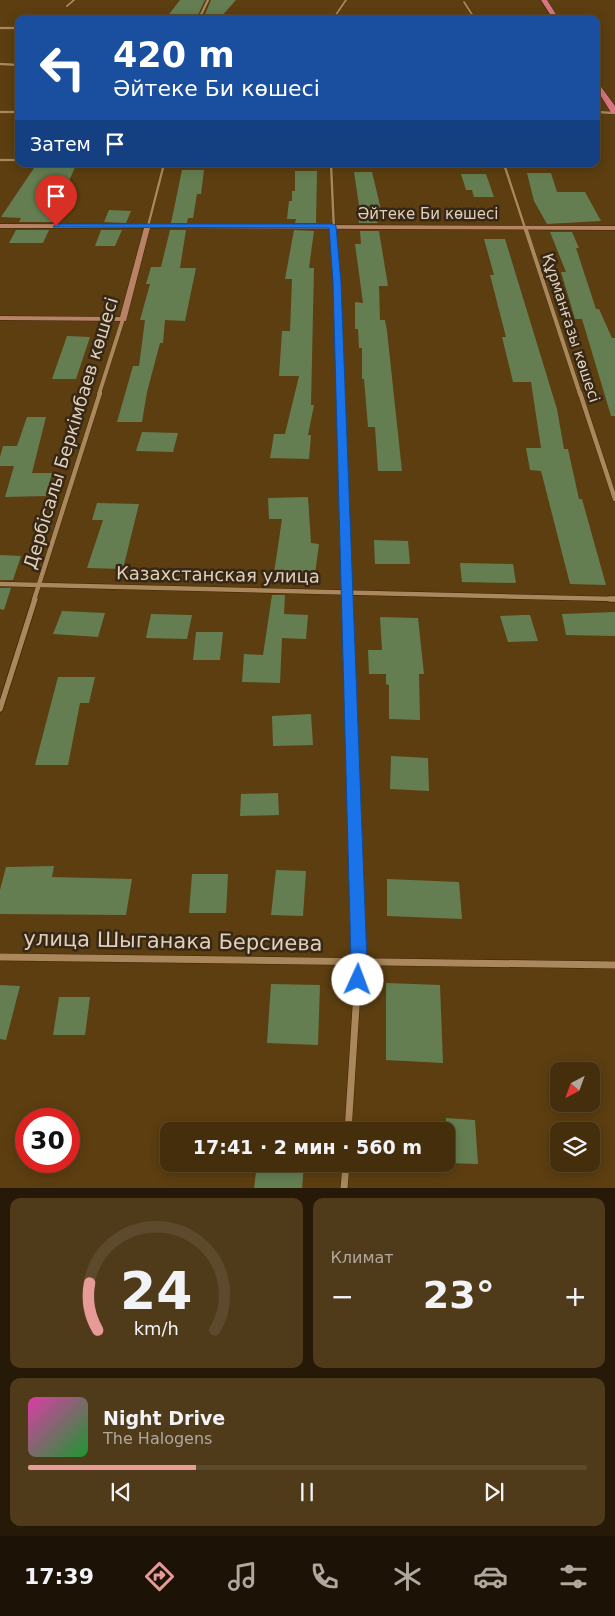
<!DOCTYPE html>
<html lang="ru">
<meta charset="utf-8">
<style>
:root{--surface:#452e0c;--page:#4f3a1a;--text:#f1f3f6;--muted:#b0a89d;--line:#5d4a2d;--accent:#e69b98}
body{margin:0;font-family:"DejaVu Sans",sans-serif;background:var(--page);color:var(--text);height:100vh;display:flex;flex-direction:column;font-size:19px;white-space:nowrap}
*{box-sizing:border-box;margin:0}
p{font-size:16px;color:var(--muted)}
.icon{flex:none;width:28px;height:28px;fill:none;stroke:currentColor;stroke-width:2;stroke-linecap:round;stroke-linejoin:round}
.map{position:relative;height:1188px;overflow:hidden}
.details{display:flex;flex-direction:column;gap:10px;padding:10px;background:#261907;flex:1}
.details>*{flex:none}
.top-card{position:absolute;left:15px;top:15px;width:585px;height:152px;border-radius:10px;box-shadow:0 2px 12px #0003,0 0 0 1px var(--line);background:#1a4fa0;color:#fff;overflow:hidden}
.needle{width:32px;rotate:221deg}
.fabs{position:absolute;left:550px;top:1062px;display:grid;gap:10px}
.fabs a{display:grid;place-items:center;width:50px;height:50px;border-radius:10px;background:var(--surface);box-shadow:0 2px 12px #0003,0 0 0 1px var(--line);font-size:25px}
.speed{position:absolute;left:15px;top:1108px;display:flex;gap:10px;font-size:25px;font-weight:700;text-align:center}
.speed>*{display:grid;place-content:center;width:65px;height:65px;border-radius:50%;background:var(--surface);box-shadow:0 2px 12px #0003,0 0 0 1px var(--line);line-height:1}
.speed .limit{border:8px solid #d22;background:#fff;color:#111}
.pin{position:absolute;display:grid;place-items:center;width:42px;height:42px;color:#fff;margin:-51px -21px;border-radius:50% 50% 50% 0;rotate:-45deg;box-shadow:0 0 5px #0007}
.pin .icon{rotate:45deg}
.me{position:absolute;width:55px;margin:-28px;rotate:2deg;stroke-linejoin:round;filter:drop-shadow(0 0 4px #0008)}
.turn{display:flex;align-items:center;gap:18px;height:105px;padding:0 15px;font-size:22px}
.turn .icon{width:65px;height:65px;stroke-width:2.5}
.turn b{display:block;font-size:35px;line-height:42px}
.then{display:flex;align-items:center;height:48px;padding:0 15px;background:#0003;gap:10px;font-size:19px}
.big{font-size:38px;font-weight:600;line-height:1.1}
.details .card{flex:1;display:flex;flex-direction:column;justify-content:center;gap:8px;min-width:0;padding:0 18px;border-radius:10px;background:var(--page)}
.details .dial{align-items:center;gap:0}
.dial svg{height:130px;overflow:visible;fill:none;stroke:var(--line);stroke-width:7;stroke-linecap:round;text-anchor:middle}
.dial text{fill:var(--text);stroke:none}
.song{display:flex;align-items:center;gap:15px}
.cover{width:60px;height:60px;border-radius:8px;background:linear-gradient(135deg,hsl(320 70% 55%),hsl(130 70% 35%))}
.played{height:5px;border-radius:2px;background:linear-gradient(90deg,var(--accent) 30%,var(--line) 30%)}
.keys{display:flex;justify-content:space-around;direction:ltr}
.heat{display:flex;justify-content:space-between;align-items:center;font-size:28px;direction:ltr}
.details .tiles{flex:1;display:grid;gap:10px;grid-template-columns:1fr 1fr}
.card:last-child{grid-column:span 2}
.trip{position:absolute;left:160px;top:1122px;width:295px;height:50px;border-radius:10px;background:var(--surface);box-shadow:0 2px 12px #0003,0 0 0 1px var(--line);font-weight:600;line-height:50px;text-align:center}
.tabs{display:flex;height:80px;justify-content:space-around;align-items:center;background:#1c1205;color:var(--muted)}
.tabs .icon{width:35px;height:35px}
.tabs .current{color:var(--accent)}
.tabs b{font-size:22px;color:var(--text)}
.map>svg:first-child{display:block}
</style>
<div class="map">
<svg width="615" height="1189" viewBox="0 0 615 1189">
<rect width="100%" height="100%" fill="#5c3e10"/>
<g fill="#647e51">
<polygon points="180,0 205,0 196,19 166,18"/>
<polygon points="211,0 236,0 219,19 203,19"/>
<polygon points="56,167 75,167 52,222 19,222 21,218 1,217 34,168"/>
<polygon points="182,170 204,170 201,194 197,194 193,218 188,218 187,223 171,223"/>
<polygon points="295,171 317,171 316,223 295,223 296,219 287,219 289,201 292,201 292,191 295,191"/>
<polygon points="354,172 372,172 383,218 377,218 378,223 359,223 358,212 360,212"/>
<polygon points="527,173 551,173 557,192 585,192 601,221 547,224 534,201"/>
<polygon points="461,174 486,174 494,197 474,197 472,190 466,190"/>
<polygon points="109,210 131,211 126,223 104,222"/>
<polygon points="16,230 49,230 43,243 9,243"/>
<polygon points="101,230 122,230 115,246 95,246"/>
<polygon points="170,230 186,230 180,268 196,268 185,321 165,320 163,343 160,343 147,392 142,422 117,422 133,366 139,366 145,320 140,320 150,284 146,284 151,267 161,267"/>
<polygon points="294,230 314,231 309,268 314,268 311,405 314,405 308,435 311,435 309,459 270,458 274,434 285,434 299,376 279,376 282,331 290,331 292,279 285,279"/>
<polygon points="360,231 379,231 388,286 379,286 380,320 385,320 387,331 402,471 378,471 375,427 368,427 364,379 362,379 362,348 359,348 358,329 355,329 355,302 363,303 355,244 361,244"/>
<polygon points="550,232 572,232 579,248 576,248 596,309 599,309 612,338 615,338 615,416 611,416 582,319 575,319 572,309 561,272 566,272"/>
<polygon points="484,239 505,239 557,409 564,449 568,449 579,499 582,499 606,585 570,584 541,471 530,470 526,448 541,448 531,382 513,382 502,337 506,337 490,275 494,275"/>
<polygon points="67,336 90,337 76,379 52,379"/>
<polygon points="27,417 46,417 32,473 52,473 46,496 5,497 14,466 0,466 0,457 3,446 17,446"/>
<polygon points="142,432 178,433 173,452 136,451"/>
<polygon points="308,497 311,543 319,544 315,574 274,573 282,519 269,519 268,498"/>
<polygon points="97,503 139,504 123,569 87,568 103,520 92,520"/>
<polygon points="374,540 408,541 410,564 375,564"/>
<polygon points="0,555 21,556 13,580 0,580"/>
<polygon points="460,563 513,564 516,583 462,582"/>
<polygon points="0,588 11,588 4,610 0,609"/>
<polygon points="272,595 285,595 284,614 308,615 306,639 282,638 280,683 242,682 244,654 263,655"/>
<polygon points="62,611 105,613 98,637 53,634"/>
<polygon points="615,612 615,636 566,635 562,614"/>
<polygon points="151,614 192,615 187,639 146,638"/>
<polygon points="523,615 530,615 538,641 508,642 500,616"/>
<polygon points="380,617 418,618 424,674 419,674 420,720 389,719 389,685 386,684 386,674 369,674 368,650 382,650"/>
<polygon points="196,632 223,632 220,660 193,660"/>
<polygon points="58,677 95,677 89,703 80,703 68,765 35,765"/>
<polygon points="311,714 313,745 273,746 272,716"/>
<polygon points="391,756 428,758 429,791 390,789"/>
<polygon points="278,793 279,815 240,816 241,794"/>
<polygon points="54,866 52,877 132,879 126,915 0,914 0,890 6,867"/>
<polygon points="276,870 306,871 303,916 271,915"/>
<polygon points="192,874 228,874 226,913 189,913"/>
<polygon points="387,879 459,882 462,919 387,916"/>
<polygon points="386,983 440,985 443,1063 386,1060"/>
<polygon points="271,984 320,985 318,1045 267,1043"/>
<polygon points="0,985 20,986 6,1040 0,1039"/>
<polygon points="59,997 90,997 85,1035 53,1035"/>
<polygon points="446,1118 475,1120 478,1164 446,1163"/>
<polygon points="257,1164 304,1164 302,1189 254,1189"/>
</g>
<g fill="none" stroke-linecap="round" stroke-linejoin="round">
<defs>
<g id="lane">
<polyline points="464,2 475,19"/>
<polyline points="67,6 74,0"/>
<polyline points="333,19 346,0"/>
</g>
<g id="street-far4">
<polyline points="199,19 208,0"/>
<polyline points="0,28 19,28"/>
<polyline points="0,64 19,65"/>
<polyline points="0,112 19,112"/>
<polyline points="596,112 615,113"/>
<polyline points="0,160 19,160"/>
<polyline points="331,164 334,231"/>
<polyline points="504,164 526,231"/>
<polyline points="148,226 164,164"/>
</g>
<g id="street-far3">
<polyline points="334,230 341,394"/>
<polyline points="526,230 580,394"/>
<polyline points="99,394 123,319"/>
</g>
<g id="street-far2">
<polyline points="341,393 347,600"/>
<polyline points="580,393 615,499"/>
<polyline points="0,584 615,599"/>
<polyline points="34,600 100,393"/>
</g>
<g id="street-far1">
<polyline points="347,599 356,860"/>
<polyline points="610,599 615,599"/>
<polyline points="0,709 35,599"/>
</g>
<g id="street">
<polyline points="0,957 615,965"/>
<polyline points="348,1131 359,961 356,859"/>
<polyline points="344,1189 346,1164"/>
</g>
<polygon id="secondary" points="0,224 615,226 615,230 150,228 126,321 0,320 0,316 120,317 144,228 0,228"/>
<g id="highway">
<polygon points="541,0 547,0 559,19 553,19"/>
<polygon points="596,80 615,106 615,114 612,114 596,88"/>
</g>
</defs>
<use href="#lane" stroke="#3d2603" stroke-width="2.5"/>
<use href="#street-far4" stroke="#3d2603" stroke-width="3"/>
<use href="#street-far3" stroke="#3d2603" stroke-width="4.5"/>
<use href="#street-far2" stroke="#3d2603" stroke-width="5.5"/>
<use href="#street-far1" stroke="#3d2603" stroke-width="7"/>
<use href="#street" stroke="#3d2603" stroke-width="8"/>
<use href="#secondary" stroke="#3d2603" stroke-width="1"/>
<use href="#highway" stroke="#3d2603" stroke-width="1"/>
<use href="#lane" stroke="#aa875c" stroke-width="2"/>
<use href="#street-far4" stroke="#aa875c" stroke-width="2.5"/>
<use href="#street-far3" stroke="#aa875c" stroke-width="4"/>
<use href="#street-far2" stroke="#aa875c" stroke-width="4.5"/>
<use href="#street-far1" stroke="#aa875c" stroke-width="5.5"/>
<use href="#street" stroke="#aa875c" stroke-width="7"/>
<use href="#secondary" fill="#b88267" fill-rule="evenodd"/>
<use href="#highway" fill="#d87582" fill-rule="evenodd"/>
</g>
<polygon fill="#1a73e8" stroke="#114b97" points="56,224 333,224 336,226 341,282 367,961 364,985 358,987 352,985 350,980 351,961 333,282 329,228 53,227"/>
<g text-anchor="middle" stroke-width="5" stroke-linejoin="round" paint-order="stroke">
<g font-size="15" fill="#e3d0ba" stroke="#362816">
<text x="428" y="219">Әйтеке Би көшесі</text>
<text transform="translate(571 328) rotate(72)" y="5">Құрманғазы көшесі</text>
</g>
<g font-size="18" fill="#e3d0ba" stroke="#362816">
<text transform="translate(71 433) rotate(-73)" y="6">Дербісалы Беркімбаев көшесі</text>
<text transform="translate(218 575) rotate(1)" y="6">Казахстанская улица</text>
</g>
<g font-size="21" fill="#e3d0ba" stroke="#362816">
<text transform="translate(173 941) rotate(1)" y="7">улица Шыганака Берсиева</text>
</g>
</g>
</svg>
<div class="fabs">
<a><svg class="needle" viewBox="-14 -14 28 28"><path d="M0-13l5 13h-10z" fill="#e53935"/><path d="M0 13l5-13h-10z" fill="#b0a89d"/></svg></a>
<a><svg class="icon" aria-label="layers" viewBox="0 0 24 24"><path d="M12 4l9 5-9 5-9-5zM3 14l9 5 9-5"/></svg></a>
</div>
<div class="speed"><div class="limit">30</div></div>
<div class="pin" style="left:56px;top:226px;background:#d93025"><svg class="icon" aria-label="arrive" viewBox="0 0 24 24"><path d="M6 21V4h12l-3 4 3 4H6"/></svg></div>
<svg class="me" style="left:358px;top:980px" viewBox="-20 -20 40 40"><circle r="19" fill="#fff"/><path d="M0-13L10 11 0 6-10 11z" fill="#1a73e8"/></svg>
<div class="trip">17:41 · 2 мин · 560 m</div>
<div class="top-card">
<div class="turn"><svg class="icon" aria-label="left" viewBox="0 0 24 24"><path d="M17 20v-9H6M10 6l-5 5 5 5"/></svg><div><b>420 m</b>Әйтеке Би көшесі</div></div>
<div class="then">Затем<svg class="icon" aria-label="arrive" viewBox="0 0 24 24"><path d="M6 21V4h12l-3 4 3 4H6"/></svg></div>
</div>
</div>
<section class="details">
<div class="tiles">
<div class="card dial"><svg viewBox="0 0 100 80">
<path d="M14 69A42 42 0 1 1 86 69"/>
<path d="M14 69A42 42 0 0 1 9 40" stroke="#e69b98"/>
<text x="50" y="56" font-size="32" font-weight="700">24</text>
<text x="50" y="72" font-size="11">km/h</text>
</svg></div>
<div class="card"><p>Климат</p>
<div class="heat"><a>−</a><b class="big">23°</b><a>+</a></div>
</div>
<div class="card">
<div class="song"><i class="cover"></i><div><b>Night Drive</b><p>The Halogens</p></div></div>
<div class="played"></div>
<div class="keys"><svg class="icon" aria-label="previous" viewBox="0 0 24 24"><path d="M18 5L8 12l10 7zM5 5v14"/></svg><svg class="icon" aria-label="pause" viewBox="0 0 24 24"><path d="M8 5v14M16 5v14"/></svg><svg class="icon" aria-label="next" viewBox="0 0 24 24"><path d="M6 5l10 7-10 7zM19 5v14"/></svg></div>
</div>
</div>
</section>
<nav class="tabs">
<b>17:39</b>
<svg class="icon current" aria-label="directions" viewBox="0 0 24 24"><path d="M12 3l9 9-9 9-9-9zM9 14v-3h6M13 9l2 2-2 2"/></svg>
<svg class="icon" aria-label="music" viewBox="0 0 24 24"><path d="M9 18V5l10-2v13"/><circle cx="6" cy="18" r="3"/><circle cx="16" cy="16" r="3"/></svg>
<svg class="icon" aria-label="phone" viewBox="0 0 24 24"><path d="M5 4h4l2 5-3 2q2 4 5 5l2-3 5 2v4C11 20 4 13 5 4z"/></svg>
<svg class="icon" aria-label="climate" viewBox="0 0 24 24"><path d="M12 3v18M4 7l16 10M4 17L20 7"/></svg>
<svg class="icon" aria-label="car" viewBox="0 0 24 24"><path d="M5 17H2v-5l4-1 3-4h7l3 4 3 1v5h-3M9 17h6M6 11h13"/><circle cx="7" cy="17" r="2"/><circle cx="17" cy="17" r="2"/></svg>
<svg class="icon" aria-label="filters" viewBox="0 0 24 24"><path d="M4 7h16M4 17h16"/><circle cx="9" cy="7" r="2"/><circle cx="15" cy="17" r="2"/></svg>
</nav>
